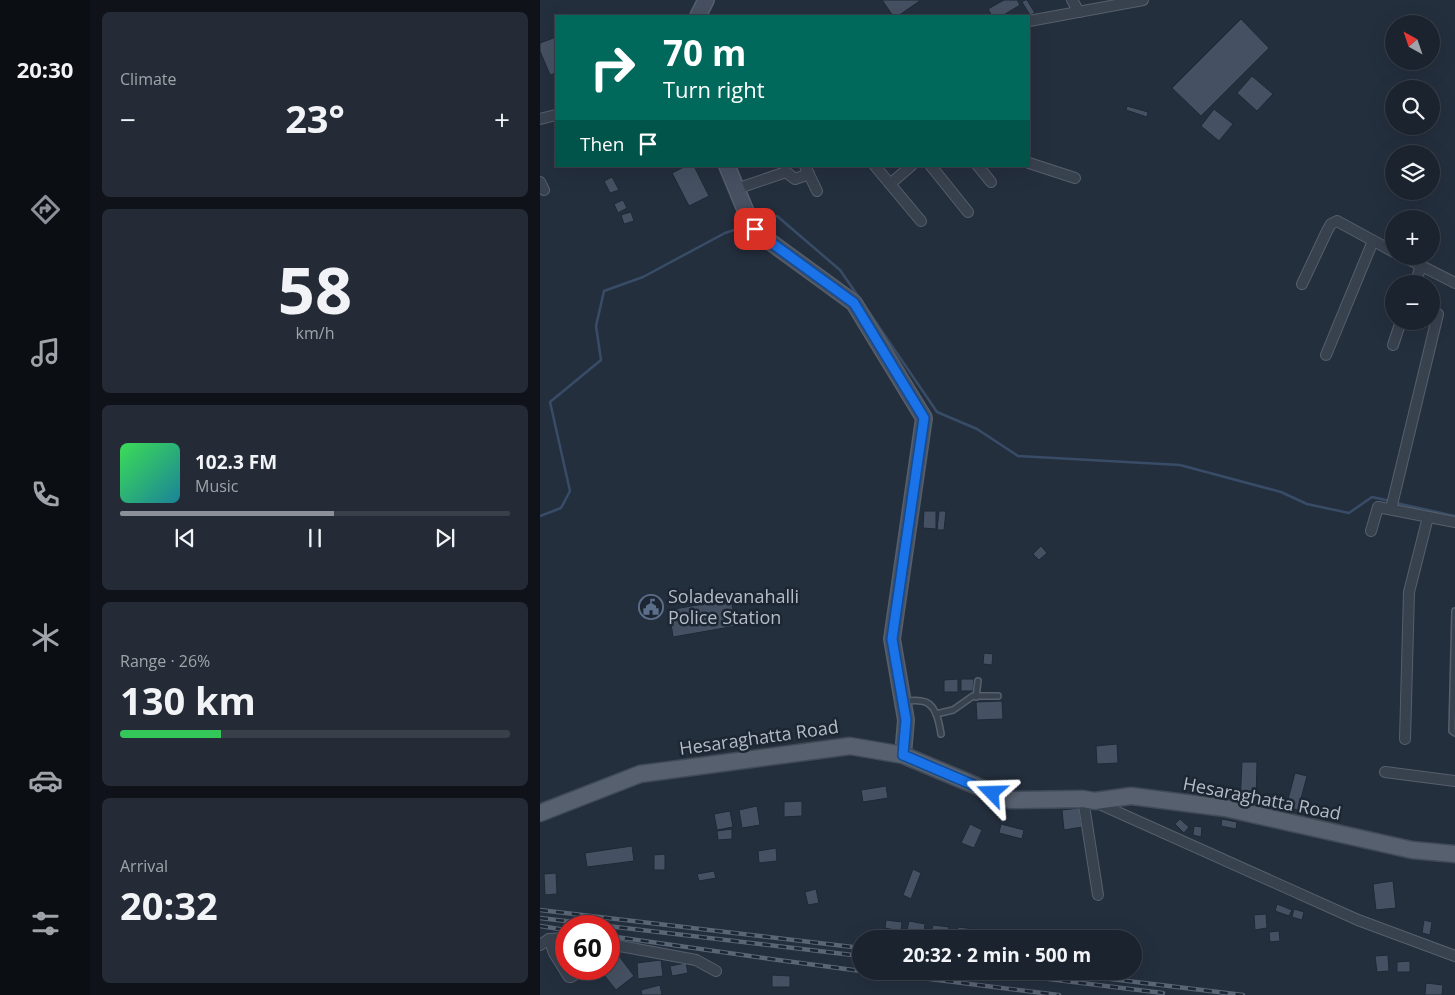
<!DOCTYPE html>
<meta charset="utf-8">
<style>
:root{--surface:#1b232e;--page:#242b36;--text:#f1f3f6;--muted:#a0a4aa;--line:#39404a;--accent:#8c9099}
body{margin:0;font-family:"Open Sans",sans-serif;background:var(--page);color:var(--text);height:100vh;display:flex;flex-direction:column;font-size:19px;white-space:nowrap}
*{box-sizing:border-box;margin:0}
p{font-size:16px;color:var(--muted)}
.icon{flex:none;width:28px;height:28px;fill:none;stroke:currentColor;stroke-width:2;stroke-linecap:round;stroke-linejoin:round}
.map{position:relative;flex:1;overflow:hidden}
.details{display:flex;flex-direction:column;gap:12px;padding:12px;background:#0f1319;width:450px}
.details>*{flex:none}
.top-card{position:absolute;left:15px;top:15px;width:475px;height:152px;border-radius:0px;box-shadow:0 5px 20px #0002,0 0 0 1px var(--line);background:#00695c;color:#fff;overflow:hidden}
.needle{width:32px;rotate:320deg}
.buttons{position:absolute;left:845px;top:15px;display:grid;gap:10px}
.buttons a{display:grid;place-items:center;width:55px;height:55px;border-radius:50%;background:var(--surface);box-shadow:0 5px 20px #0002,0 0 0 1px var(--line);font-size:25px}
.speed{position:absolute;left:15px;top:915px;display:flex;gap:10px;font-size:25px;font-weight:700;text-align:center}
.speed>*{display:grid;place-content:center;width:65px;height:65px;border-radius:50%;background:var(--surface);box-shadow:0 5px 20px #0002,0 0 0 1px var(--line);line-height:1}
.speed .limit{border:8px solid #d22;background:#fff;color:#111}
.pin{position:absolute;display:grid;place-items:center;width:42px;height:42px;color:#fff;margin:-21px;border-radius:10px;box-shadow:0 2px 8px #0006}
.me{position:absolute;width:55px;margin:-28px;rotate:292deg;stroke-linejoin:round;filter:drop-shadow(0 0 4px #0008)}
.turn{display:flex;align-items:center;gap:18px;height:105px;padding:0 25px;font-size:22px}
.turn .icon{width:65px;height:65px;stroke-width:2.5}
.turn b{display:block;font-size:35px;line-height:42px}
.then{display:flex;align-items:center;height:48px;padding:0 25px;background:#0003;gap:10px;font-size:19px}
.big{font-size:38px;font-weight:700;line-height:1.1}
.details .widget{flex:1;display:flex;flex-direction:column;justify-content:center;gap:8px;min-width:0;padding:0 18px;border-radius:8px;background:var(--page)}
.details .dial{align-items:center;gap:0}
.dial b{font-size:65px;line-height:1}
.song{display:flex;align-items:center;gap:15px}
.cover{width:60px;height:60px;border-radius:8px;background:linear-gradient(135deg,hsl(130 70% 55%),hsl(190 70% 35%))}
.played{height:5px;border-radius:2px;background:linear-gradient(90deg,var(--accent) 55%,var(--line) 55%)}
.keys{display:flex;justify-content:space-around;direction:ltr}
.heat{display:flex;justify-content:space-between;align-items:center;font-size:28px;direction:ltr}
.charge{height:8px;border-radius:4px;background:linear-gradient(90deg,#34c759 26%,var(--line) 0)}
.trip{position:absolute;left:312px;top:930px;width:290px;height:50px;border-radius:25px;background:var(--surface);box-shadow:0 5px 20px #0002,0 0 0 1px var(--line);font-weight:700;line-height:50px;text-align:center}
main{display:flex;flex:1;min-height:0}
.dock{display:flex;flex-direction:column;width:90px;justify-content:space-around;align-items:center;background:#0b0e12;color:var(--muted)}
.dock .icon{width:35px;height:35px}
.dock .active{color:var(--accent)}
.dock b{font-size:22px;color:var(--text)}
.map>svg:first-child{display:block}
</style>
<main>
<nav class="dock">
<b>20:30</b>
<svg class="icon active" aria-label="directions" viewBox="0 0 24 24"><path d="M12 3l9 9-9 9-9-9zM9 14v-3h6M13 9l2 2-2 2"/></svg>
<svg class="icon" aria-label="music" viewBox="0 0 24 24"><path d="M9 18V5l10-2v13"/><circle cx="6" cy="18" r="3"/><circle cx="16" cy="16" r="3"/></svg>
<svg class="icon" aria-label="phone" viewBox="0 0 24 24"><path d="M5 4h4l2 5-3 2q2 4 5 5l2-3 5 2v4C11 20 4 13 5 4z"/></svg>
<svg class="icon" aria-label="climate" viewBox="0 0 24 24"><path d="M12 3v18M4 7l16 10M4 17L20 7"/></svg>
<svg class="icon" aria-label="car" viewBox="0 0 24 24"><path d="M5 17H2v-5l4-1 3-4h7l3 4 3 1v5h-3M9 17h6M6 11h13"/><circle cx="7" cy="17" r="2"/><circle cx="17" cy="17" r="2"/></svg>
<svg class="icon" aria-label="filters" viewBox="0 0 24 24"><path d="M4 7h16M4 17h16"/><circle cx="9" cy="7" r="2"/><circle cx="15" cy="17" r="2"/></svg>
</nav>
<section class="details">
<div class="widget"><p>Climate</p>
<div class="heat"><a>−</a><b class="big">23°</b><a>+</a></div>
</div>
<div class="widget dial"><b>58</b><p>km/h</p></div>
<div class="widget">
<div class="song"><i class="cover"></i><div><b>102.3 FM</b><p>Music</p></div></div>
<div class="played"></div>
<div class="keys"><svg class="icon" aria-label="previous" viewBox="0 0 24 24"><path d="M18 5L8 12l10 7zM5 5v14"/></svg><svg class="icon" aria-label="pause" viewBox="0 0 24 24"><path d="M8 5v14M16 5v14"/></svg><svg class="icon" aria-label="next" viewBox="0 0 24 24"><path d="M6 5l10 7-10 7zM19 5v14"/></svg></div>
</div>
<div class="widget"><p>Range · 26%</p><b class="big">130 km</b><div class="charge"></div></div>
<div class="widget"><p>Arrival</p><b class="big">20:32</b></div>
</section>
<div class="map">
<svg width="915" height="995" viewBox="0 0 915 995">
<rect width="100%" height="100%" fill="#242f3e"/>
<g fill="none" stroke-linecap="round" stroke-linejoin="round">
<g stroke="#394c67" stroke-width="2.5">
<polyline points="219,222 237,216 300,270 320,299"/>
<polyline points="324,305 397,412 437,429 478,456 640,465 741,492 767,504 809,513 832,497 850,501"/>
<polyline points="856,503 915,516"/>
<polyline points="0,516 21,508 30,491 10,402 61,360 56,326 64,291 103,277 185,233 206,226"/>
</g>
</g>
<g fill="#455162" stroke="#1f2835">
<polygon points="342,0 381,0 358,16 353,16"/>
<polygon points="464,0 477,0 480,5 462,16 452,16 448,9"/>
<polygon points="485,0 487,0 495,13 490,15 482,2"/>
<polygon points="701,19 729,48 661,116 632,88"/>
<polygon points="16,37 16,73 10,75 0,51 0,43"/>
<polygon points="712,76 733,94 717,111 697,93"/>
<polygon points="587,106 608,112 607,117 586,110"/>
<polygon points="674,109 693,124 679,141 661,126"/>
<polygon points="146,166 154,166 169,196 149,206 132,173"/>
<polygon points="72,177 79,190 70,193 64,181"/>
<polygon points="83,200 87,208 78,213 74,204"/>
<polygon points="91,212 94,221 84,224 81,215"/>
<polygon points="384,511 396,511 396,529 383,528"/>
<polygon points="399,511 406,511 404,530 397,530"/>
<polygon points="501,546 507,553 499,560 493,554"/>
<polygon points="191,599 196,626 133,637 129,610"/>
<polygon points="444,653 453,654 452,665 443,664"/>
<polygon points="418,679 418,692 404,692 404,680"/>
<polygon points="421,679 434,679 433,691 421,691"/>
<polygon points="462,701 463,719 437,720 436,702"/>
<polygon points="577,744 578,763 557,764 556,746"/>
<polygon points="702,762 717,762 716,806 700,805"/>
<polygon points="755,773 767,776 758,810 746,807"/>
<polygon points="346,786 348,798 323,802 321,790"/>
<polygon points="262,801 262,816 244,817 244,802"/>
<polygon points="217,806 220,825 202,828 199,810"/>
<polygon points="539,808 542,827 524,830 522,810"/>
<polygon points="190,811 193,827 177,830 174,814"/>
<polygon points="640,819 649,827 644,833 635,824"/>
<polygon points="682,819 697,822 696,829 681,826"/>
<polygon points="430,824 442,830 434,848 421,843"/>
<polygon points="461,824 484,830 482,839 459,833"/>
<polygon points="654,826 662,827 661,837 653,835"/>
<polygon points="192,829 192,839 178,840 177,831"/>
<polygon points="92,846 94,861 47,867 45,853"/>
<polygon points="236,848 237,861 219,863 218,851"/>
<polygon points="125,854 125,870 114,870 114,855"/>
<polygon points="373,869 381,873 371,899 363,895"/>
<polygon points="174,871 176,878 159,881 157,874"/>
<polygon points="16,873 17,894 5,895 4,874"/>
<polygon points="853,881 856,908 836,910 833,884"/>
<polygon points="276,889 279,903 268,905 265,892"/>
<polygon points="737,904 752,910 749,916 735,911"/>
<polygon points="754,909 764,912 762,920 752,917"/>
<polygon points="726,914 727,928 715,930 714,915"/>
<polygon points="346,920 362,922 361,931 345,928"/>
<polygon points="884,920 892,922 890,935 882,933"/>
<polygon points="369,921 385,924 384,933 367,930"/>
<polygon points="393,925 409,927 408,936 391,933"/>
<polygon points="418,927 434,929 433,938 416,935"/>
<polygon points="441,929 457,932 456,939 440,938"/>
<polygon points="739,931 740,941 730,942 729,932"/>
<polygon points="848,955 849,971 837,972 835,956"/>
<polygon points="79,956 94,976 76,990 60,970 69,969 69,963"/>
<polygon points="121,960 123,976 98,979 97,963"/>
<polygon points="870,961 870,972 857,972 857,962"/>
<polygon points="146,963 148,973 132,976 130,966"/>
<polygon points="232,975 250,976 250,987 232,987"/>
<polygon points="886,983 903,985 902,995 885,995"/>
<polygon points="120,985 122,995 102,995 101,990"/>
</g>
<g fill="none" stroke-linecap="round" stroke-linejoin="round">
<defs>
<g id="lane">
<polyline points="915,611 912,731 915,733"/>
<polyline points="436,697 438,681"/>
<path d="M364,701C370,701 376,700 381,701C396,702 399,722 401,734"/>
<polyline points="396,714 413,710 433,696 458,696"/>
</g>
<g id="street">
<polyline points="532,0 539,12"/>
<polyline points="489,21 603,0"/>
<polyline points="0,119 16,115"/>
<polyline points="489,163 535,178"/>
<polyline points="265,166 277,191"/>
<polyline points="335,166 381,221"/>
<polyline points="391,166 428,212"/>
<polyline points="438,166 451,182"/>
<polyline points="0,182 4,190"/>
<polyline points="350,184 371,166"/>
<polyline points="195,187 202,187 246,172 255,179 269,174"/>
<polyline points="862,256 915,283"/>
<polyline points="762,284 787,231 791,224 797,221 854,252"/>
<polyline points="875,284 881,266"/>
<polyline points="853,345 861,321"/>
<polyline points="786,355 833,241"/>
<polyline points="851,509 898,314"/>
<polyline points="831,531 838,507 915,522"/>
<polyline points="865,739 869,592 888,517"/>
<polyline points="845,772 915,781"/>
<polyline points="543,799 558,895"/>
<polyline points="555,802 818,920 915,956"/>
<polyline points="9,939 14,953 29,977 31,977 43,969"/>
<polyline points="69,944 156,960 176,971"/>
<polyline points="0,945 9,939 26,938"/>
</g>
<g id="secondary">
<polyline points="158,16 166,0"/>
<polyline points="187,166 209,219 218,233 314,303 384,418 352,639 366,720 363,755"/>
</g>
<polyline id="primary" points="0,813 100,774 310,746 363,755 470,800 543,799 555,801 591,796 685,808 872,850 915,854"/>
</defs>
<use href="#lane" stroke="#565f6c" stroke-width="8"/>
<use href="#street" stroke="#565f6c" stroke-width="12"/>
<use href="#secondary" stroke="#565f6c" stroke-width="18"/>
<use href="#primary" stroke="#414a57" stroke-width="19"/>
<use href="#lane" stroke="#38414e" stroke-width="5"/>
<use href="#street" stroke="#38414e" stroke-width="10"/>
<use href="#secondary" stroke="#465061" stroke-width="15"/>
<use href="#primary" stroke="#56606e" stroke-width="16"/>
<defs>
<g id="rail">
<polyline points="0,910 321,948"/>
<polyline points="0,918 321,956"/>
<polyline points="0,926 26,930"/>
<polyline points="69,936 238,960 321,971"/>
<polyline points="326,971 519,995"/>
<polyline points="443,971 623,993"/>
<polyline points="505,971 703,995"/>
</g>
</defs>
<use href="#rail" stroke="#5a6575" stroke-width="4.5"/>
<use href="#rail" stroke="#1d2633" stroke-width="2.5" stroke-dasharray="8" stroke-linecap="butt"/>
</g>
<g fill="none" stroke-linecap="round" stroke-linejoin="round">
<defs>
<polyline id="route" points="215,229 218,233 314,303 384,418 352,639 366,720 363,755 452,793"/>
</defs>
<use href="#route" stroke="#114b97" stroke-width="12"/>
<use href="#route" stroke="#1a73e8" stroke-width="9"/>
</g>
<defs>
<symbol id="civic-ring" viewBox="-11 -11 22 22"><circle r="9.5" fill="#1d2633" stroke="#5c6f8a" stroke-width="1.5"/><path d="M-.6-6.5H3V-4.5H.6V-3L4-1V1h2V6H-6V1h2V-1L-.6-3ZM-1.2 2.5V6h2.4V2.5Z" fill="#5c6f8a"/></symbol>
</defs>
<g fill-rule="evenodd">
<use href="#civic-ring" x="97" y="593" width="28" height="28"/>
</g>
<g text-anchor="middle" stroke-width="5" stroke-linejoin="round" paint-order="stroke">
<g font-size="18" fill="#b4bcc9" stroke="#1d2633" text-anchor="start">
<text x="128" y="603">Soladevanahalli<tspan x="128" dy="21">Police Station</tspan></text>
</g>
<g font-size="18" fill="#b4bcc9" stroke="#1d2633">
<text transform="translate(219 738) rotate(-8)" y="6">Hesaraghatta Road</text>
<text transform="translate(722 799) rotate(11)" y="6">Hesaraghatta Road</text>
</g>
</g>
</svg>
<div class="buttons">
<a><svg class="needle" viewBox="-14 -14 28 28"><path d="M0-13l5 13h-10z" fill="#e53935"/><path d="M0 13l5-13h-10z" fill="#a0a4aa"/></svg></a>
<a><svg class="icon" aria-label="search" viewBox="0 0 24 24"><circle cx="10" cy="10" r="6"/><path d="M15 15l6 6"/></svg></a>
<a><svg class="icon" aria-label="layers" viewBox="0 0 24 24"><path d="M12 4l9 5-9 5-9-5zM3 14l9 5 9-5"/></svg></a>
<a>+</a>
<a>−</a>
</div>
<div class="speed"><div class="limit">60</div></div>
<div class="pin" style="left:215px;top:229px;background:#d93025"><svg class="icon" aria-label="arrive" viewBox="0 0 24 24"><path d="M6 21V4h12l-3 4 3 4H6"/></svg></div>
<svg class="me" style="left:452px;top:793px" viewBox="-20 -20 40 40"><path d="M0-17L14 15 0 8-14 15z" fill="#1a73e8" stroke="#fff" stroke-width="4"/></svg>
<div class="trip">20:32 · 2 min · 500 m</div>
<div class="top-card">
<div class="turn"><svg class="icon" aria-label="right" viewBox="0 0 24 24"><path d="M7 20v-9h11M14 6l5 5-5 5"/></svg><div><b>70 m</b>Turn right</div></div>
<div class="then">Then<svg class="icon" aria-label="arrive" viewBox="0 0 24 24"><path d="M6 21V4h12l-3 4 3 4H6"/></svg></div>
</div>
</div>
</main>
